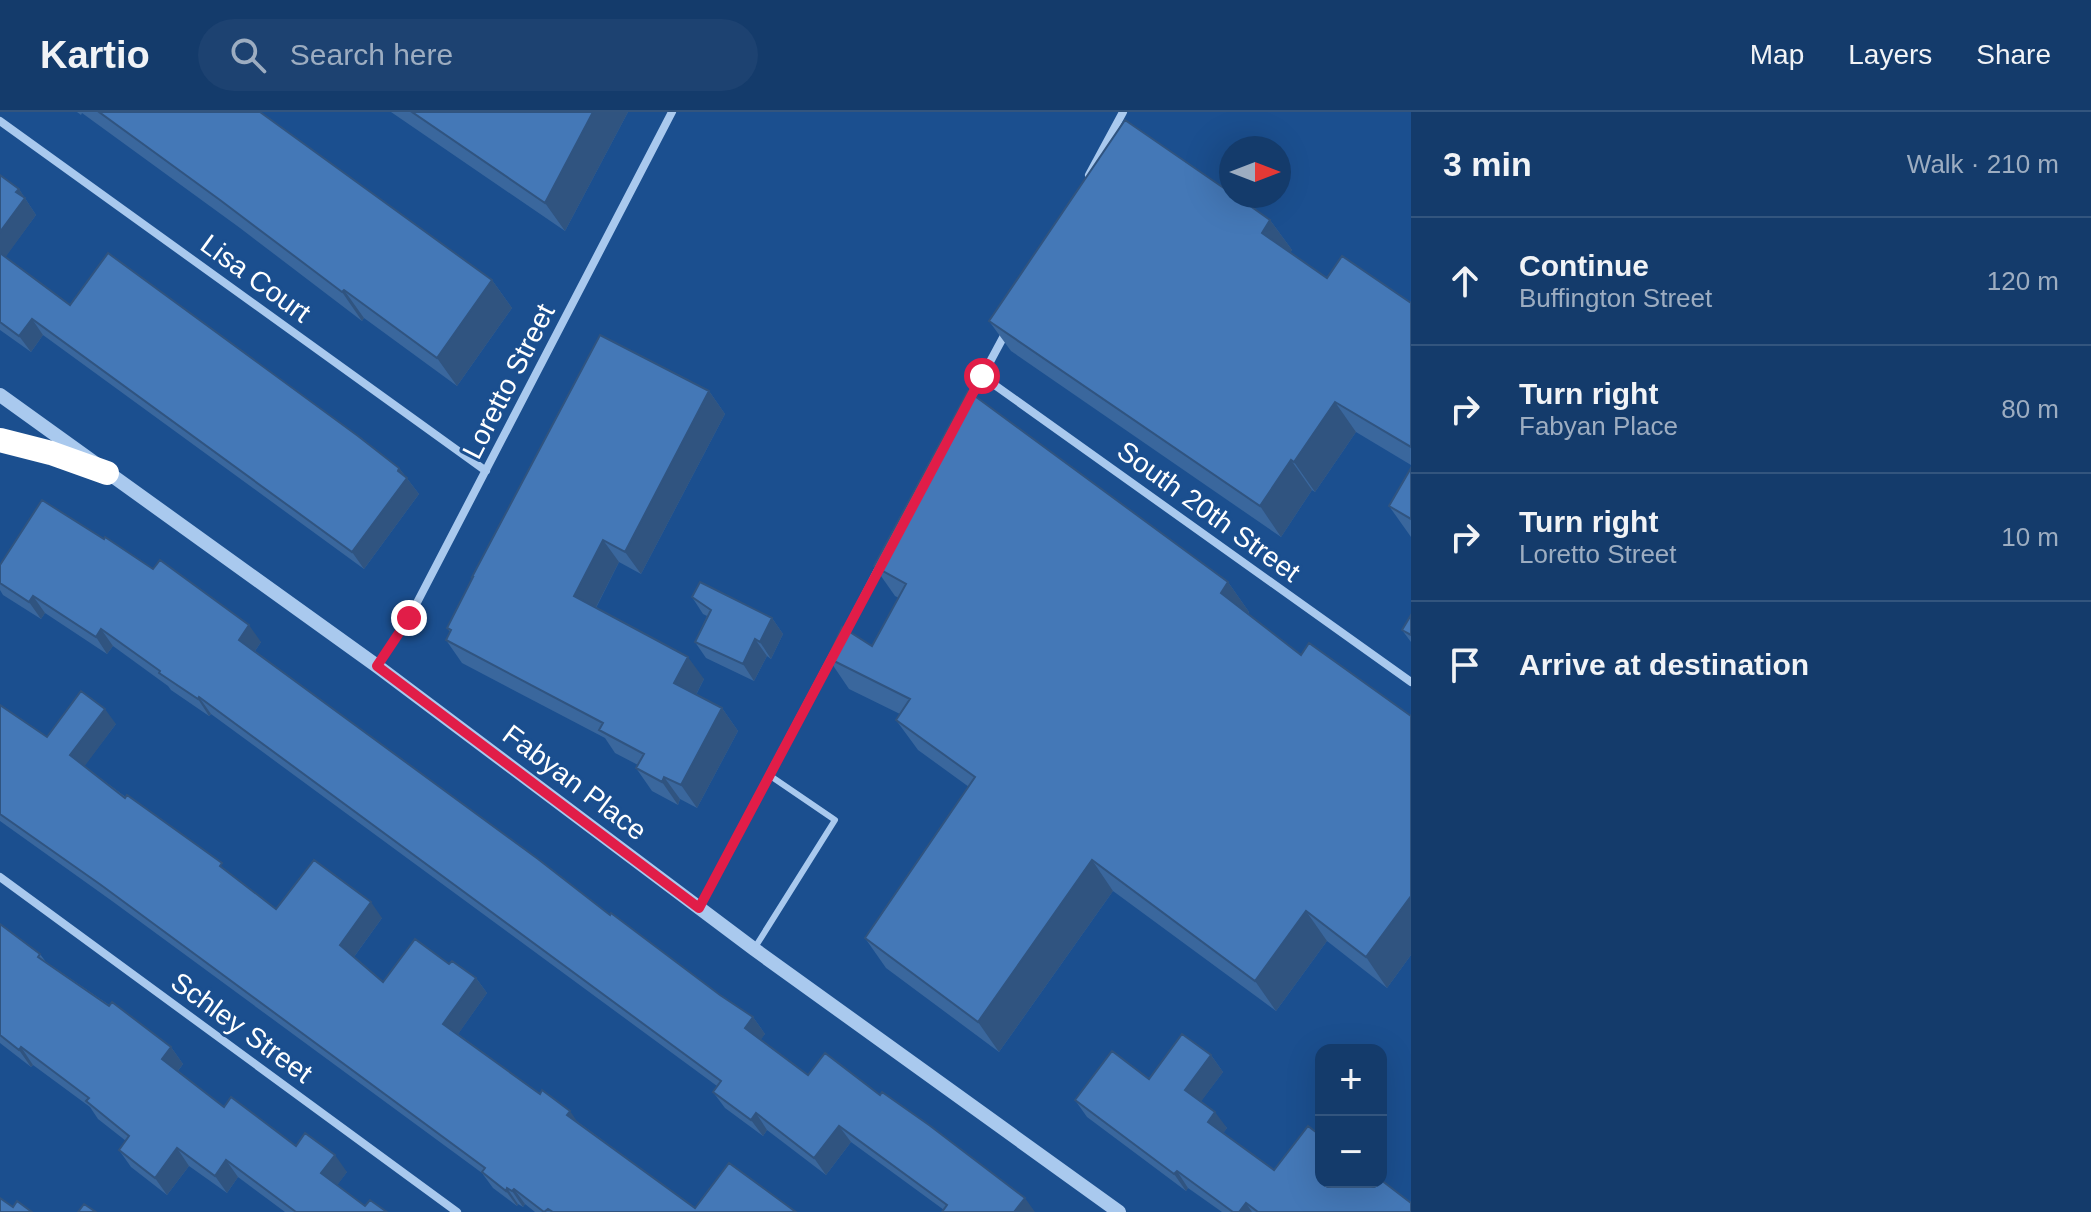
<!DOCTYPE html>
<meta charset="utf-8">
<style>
:root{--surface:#143b6b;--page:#1d4271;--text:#f1f3f6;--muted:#9dadc1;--line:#33557e}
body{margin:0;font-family:Helvetica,sans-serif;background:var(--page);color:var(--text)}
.controls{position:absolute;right:24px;bottom:24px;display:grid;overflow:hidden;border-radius:16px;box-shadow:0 8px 32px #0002}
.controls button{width:72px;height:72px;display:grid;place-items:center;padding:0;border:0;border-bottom:2px solid var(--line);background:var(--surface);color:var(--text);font:40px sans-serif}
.compass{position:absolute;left:1219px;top:24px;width:72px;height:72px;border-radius:50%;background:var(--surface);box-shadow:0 8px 32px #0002;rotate:90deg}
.stop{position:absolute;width:24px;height:24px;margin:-18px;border:6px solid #e11d48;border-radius:50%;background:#fff}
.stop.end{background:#e11d48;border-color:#fff;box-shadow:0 2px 8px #0008}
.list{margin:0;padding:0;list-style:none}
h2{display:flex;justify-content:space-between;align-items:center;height:104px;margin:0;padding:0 32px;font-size:34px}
h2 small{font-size:26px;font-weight:400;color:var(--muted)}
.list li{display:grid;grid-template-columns:52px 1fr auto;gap:24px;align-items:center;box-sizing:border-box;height:128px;padding:0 32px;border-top:2px solid var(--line)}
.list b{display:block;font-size:30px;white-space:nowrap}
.list p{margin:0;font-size:26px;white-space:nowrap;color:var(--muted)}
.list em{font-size:26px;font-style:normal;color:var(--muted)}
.icon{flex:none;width:44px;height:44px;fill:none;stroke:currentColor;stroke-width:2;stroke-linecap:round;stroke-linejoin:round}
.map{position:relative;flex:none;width:1411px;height:1100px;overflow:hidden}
header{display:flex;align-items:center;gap:48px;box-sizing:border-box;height:112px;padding:0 40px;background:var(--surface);border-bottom:2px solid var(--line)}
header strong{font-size:38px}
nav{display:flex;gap:44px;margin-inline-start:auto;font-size:28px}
.search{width:560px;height:72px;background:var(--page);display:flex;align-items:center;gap:20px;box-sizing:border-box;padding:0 28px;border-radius:44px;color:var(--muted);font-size:30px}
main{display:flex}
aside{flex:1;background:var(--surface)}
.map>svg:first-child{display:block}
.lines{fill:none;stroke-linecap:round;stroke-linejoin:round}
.service{stroke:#a9c9ee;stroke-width:6}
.minor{stroke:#a9c9ee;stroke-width:8}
.tertiary{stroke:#a9c9ee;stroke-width:14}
.motorway{stroke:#fff;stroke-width:24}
.wall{fill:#3a679d}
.shaded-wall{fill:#305480}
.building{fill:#4478b7;stroke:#305480;stroke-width:2}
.route{stroke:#e11d48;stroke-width:10}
.labels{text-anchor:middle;stroke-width:6;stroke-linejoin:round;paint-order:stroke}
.street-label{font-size:28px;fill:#fff;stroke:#1b4f8f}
</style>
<header>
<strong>Kartio</strong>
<div class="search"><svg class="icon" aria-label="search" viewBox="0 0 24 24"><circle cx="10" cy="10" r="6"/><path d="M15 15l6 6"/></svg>Search here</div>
<nav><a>Map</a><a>Layers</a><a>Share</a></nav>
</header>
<main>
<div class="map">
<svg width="1411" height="1100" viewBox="0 0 1411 1100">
<rect width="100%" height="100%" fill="#1b4f8f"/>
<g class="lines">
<path class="service" d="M754,837l81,-129 -66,-45"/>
<path class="minor" d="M0,9l486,350
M1089,63l34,-63
M982,264l429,306
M969,289l37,-69
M843,525l38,-73
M377,554l32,-48 263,-506
M0,765l457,335
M699,796l135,-255"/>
<path class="tertiary" d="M0,283l377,271 377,283 365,263"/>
<path class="motorway" d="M0,328l51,13 56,20"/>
</g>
<path class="wall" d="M77,0h183l232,168 20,28 -55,78 -93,-68 -2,3 -122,-93 -158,-115 -1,2z
M391,0h237l-63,119z
M0,63l19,14 17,26 -31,42 65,48 329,163 20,26 -55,75 -321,-234 -12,17 -31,-22z
M1270,108l22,30 -2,3 37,25 84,25v162l-55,-33 -41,60 -3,-2 -31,47 -270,-186 -22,-30z
M709,279l16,23 -84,160 -22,-12 -23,46 108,71 -8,16 26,13 16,23 -41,77 -17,-9 -2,6 -26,-14 -16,-23 2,-3 -23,-12 -10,-15 -143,-75 -16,-23 4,-8 -3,-4z
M1411,356v69l-22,-31z
M0,453l261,77 -6,9 355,264 110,80 33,22 12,17 -5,6 48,35 72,20 145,103 -81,12 -93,-68 -25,33 -59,-45 -4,6 -38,-28 -12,-16 4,-6 -506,-372 -2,2 -38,-26 -3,-4 -55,-40 -6,8 -62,-41 -4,6 -38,-24 -3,-5z
M874,454l354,16 21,30 -1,2 53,41 110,61v239l-24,33 -60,-47 -51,70 -163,-120 -114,161 -113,-84 -21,-30 104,-151 -51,-37 -22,-30 4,-6 -51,-25 -21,-31 44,-12 27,-48 -4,-2z
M692,485l80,21 11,16 -12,25 -4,-3 -13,25 -48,-23 -11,-16 12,-26 -4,-2z
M1411,503v27l-9,-12z
M0,593l47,32 69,-13 -32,42 192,143 106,9 -28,39 29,25 66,-18 27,14 11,15 -29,41 237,174 101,4h-261l-10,-8 -2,3 -5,-3 -1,2 -24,-18 -11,-15 -370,-272 -112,-80z
M0,812l40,30 6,8 125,85 12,17 -5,7 46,36 123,65 -10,13 28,21 22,6h-102l-47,-35 -11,16 -38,-27 -22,29 -36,-28 -12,-17 7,-9 -28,-22 -8,-12 -57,-42 -2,2 -31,-24z
M1211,943l12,17 -22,29 26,27 -4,5 51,37 137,42h-189l-34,-24 -2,3 -99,-74 -12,-17 74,-21z"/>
<path class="shaded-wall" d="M593,0h35l-63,119 -20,-28z
M19,77l17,26 -34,47 -2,-2v-28l16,-40z
M1270,108l22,30 -9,13 -21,-30z
M492,168l20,28 -55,78 -20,-28z
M344,178l20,28 -2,3 -20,-29z
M32,207l11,16 -12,17 -12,-16z
M709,279l16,23 -84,160 -16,-22z
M1335,290l21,30 -41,60 -21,-30z
M1291,348l21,30 -31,47 -21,-31z
M399,356l20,26 -55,75 -12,-17z
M603,428l16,22 -29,57 -16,-23z
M1228,470l21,30 -7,11 -21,-30z
M33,484l12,17 -4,6 -12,-17z
M772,506l11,16 -12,25 -11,-17z
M249,513l12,17 -10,15 -12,-17z
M101,517l12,17 -6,8 -11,-17z
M755,527l12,17 -13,25 -11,-17z
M688,545l16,22 -14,27 -16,-23z
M199,585l12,17 -2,2 -11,-17z
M722,596l16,23 -41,77 -16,-23z
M105,597l11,15 -35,47 -11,-16z
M664,665l16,22 -2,6 -16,-23z
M1092,748l21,31 -114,161 -21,-30z
M1411,784v59l-24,33 -21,-31z
M371,790l11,16 -31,43 -11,-16z
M1306,799l21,30 -51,70 -21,-30z
M476,866l11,15 -33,47 -11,-16z
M753,905l12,17 -8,11 -12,-17z
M21,935l12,18 -2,2 -12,-17z
M171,935l12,17 -9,12 -12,-17z
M1211,943l12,17 -26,35 -12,-17z
M570,999l11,16 -14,-12z
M1215,1000l12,16 -8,11 -11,-17z
M756,1001l11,17 -4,6 -12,-16z
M839,1014l12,16 -25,33 -12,-17z
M177,1036l12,18 -22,29 -12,-17z
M335,1043l12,17 -14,19 -12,-18z
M226,1048l12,17 -11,16 -12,-17z
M1177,1059l11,17 -2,3 -12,-17z
M507,1076l11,16 -1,2 -11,-15z
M514,1077l11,15 -2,3 -11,-16z
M1025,1086l10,14h-21z
M1246,1091l6,9h-13z"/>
<path class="building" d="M99,0h161l232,168 -55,78 -93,-68 -2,2 -122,-92z
M412,0h181l-48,91z
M1125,8l106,73v3h5l34,24 -8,13 65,45 15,-22 69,47v144l-76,-45 -41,60 -3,-2 -31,46 -271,-185z
M0,63l19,14 -3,3 9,6 -25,34z
M0,141l70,52 38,-52 250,183 41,32 -1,3 9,7 -55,74 -320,-233 -13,17 -19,-14z
M600,223l109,56 -84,161 -22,-12 -29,56 114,61 -14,26 48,25 -41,77 -17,-8 -2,5 -26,-14 8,-14 -45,-24 4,-7 -157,-83 5,-10 -4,-2 26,-51h-1z
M968,279l260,191 -7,11 80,62 8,-12 102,73v180l-45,61 -60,-46 -51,70 -163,-121 -114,162 -113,-84 110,-161 -79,-57 14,-21 -82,-41 14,-31 30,19 34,-62 -32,-18z
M1411,356v51l-22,-13z
M42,388l62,39 1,-2 48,32 7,-9 89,65 -10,15 299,219 72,56 1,-2 109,82 33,22 -8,11 63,47 17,-22 55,42 2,-3 47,33 96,73 -11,14h-72l5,-7 -108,-79 -25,32 -58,-45 -5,7 -38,-28 8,-11 -522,-384 -1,2 -39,-26 1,-2 -59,-42 -5,8 -63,-41 -4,6 -29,-19v-18z
M700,470l72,36 -12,24 -5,-3 -12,25 -48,-22 16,-32 -19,-13z
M1411,503v20l-9,-5z
M81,579l24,18 -35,46 55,43 2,-3 95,68 -2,3 56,43 38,-49 57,42 -31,43 43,37 32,-43 34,25 3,-3 24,17 -33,46 97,70 2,-4 28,21 -3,4 128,93 34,-45 67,49h-243l-5,-3 -4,3 -30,-23 -2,2 -5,-3 -1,3 -24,-19 3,-4 -384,-283 -101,-71v-109l47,32z
M0,812l40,30 -2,3 71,49 3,-4 59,45 -9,12 62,48 7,-10 65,49 9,-13 30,22 -14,18 44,33 5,-6 17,12h-91l-70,-52 -11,16 -38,-28 -22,30 -36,-28 10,-14 -43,-35 3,-3 -68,-51 -2,3 -19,-15z
M1182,922l29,21 -26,35 30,22 -7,10 66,48 34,-44 13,10v46h60v-2l30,23v9h-153l-12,-9 -7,9h-6l-56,-41 -3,3 -99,-74 37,-49 37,28z
M0,1086l13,9 4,-6 15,11h-32z
M84,1092l12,8h-18z"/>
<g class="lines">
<path class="route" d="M409,506l-32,48 322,242 283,-532"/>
</g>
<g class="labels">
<g class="street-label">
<text transform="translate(256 166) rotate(36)" y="10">Lisa Court</text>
<text transform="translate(508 269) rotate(-63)" y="10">Loretto Street</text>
<text transform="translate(1209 399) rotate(36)" y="10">South 20th Street</text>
<text transform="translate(575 670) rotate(37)" y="10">Fabyan Place</text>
<text transform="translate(242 915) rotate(36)" y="10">Schley Street</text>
</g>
</g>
</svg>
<div class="controls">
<button>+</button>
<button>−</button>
</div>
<svg class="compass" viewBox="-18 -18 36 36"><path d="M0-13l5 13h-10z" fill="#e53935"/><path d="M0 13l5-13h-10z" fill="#9dadc1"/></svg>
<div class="stop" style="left:982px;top:264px"></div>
<div class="stop end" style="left:409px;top:506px"></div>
</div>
<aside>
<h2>3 min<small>Walk · 210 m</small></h2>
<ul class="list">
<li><svg class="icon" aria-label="ahead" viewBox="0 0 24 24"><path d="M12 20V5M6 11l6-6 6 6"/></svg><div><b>Continue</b><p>Buffington Street</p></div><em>120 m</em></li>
<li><svg class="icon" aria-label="right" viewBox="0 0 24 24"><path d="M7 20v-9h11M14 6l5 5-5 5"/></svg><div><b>Turn right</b><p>Fabyan Place</p></div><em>80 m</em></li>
<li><svg class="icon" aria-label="right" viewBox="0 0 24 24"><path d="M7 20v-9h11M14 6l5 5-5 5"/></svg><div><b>Turn right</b><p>Loretto Street</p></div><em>10 m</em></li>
<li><svg class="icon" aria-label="arrive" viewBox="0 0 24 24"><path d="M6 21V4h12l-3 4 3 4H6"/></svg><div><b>Arrive at destination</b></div></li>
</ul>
</aside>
</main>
